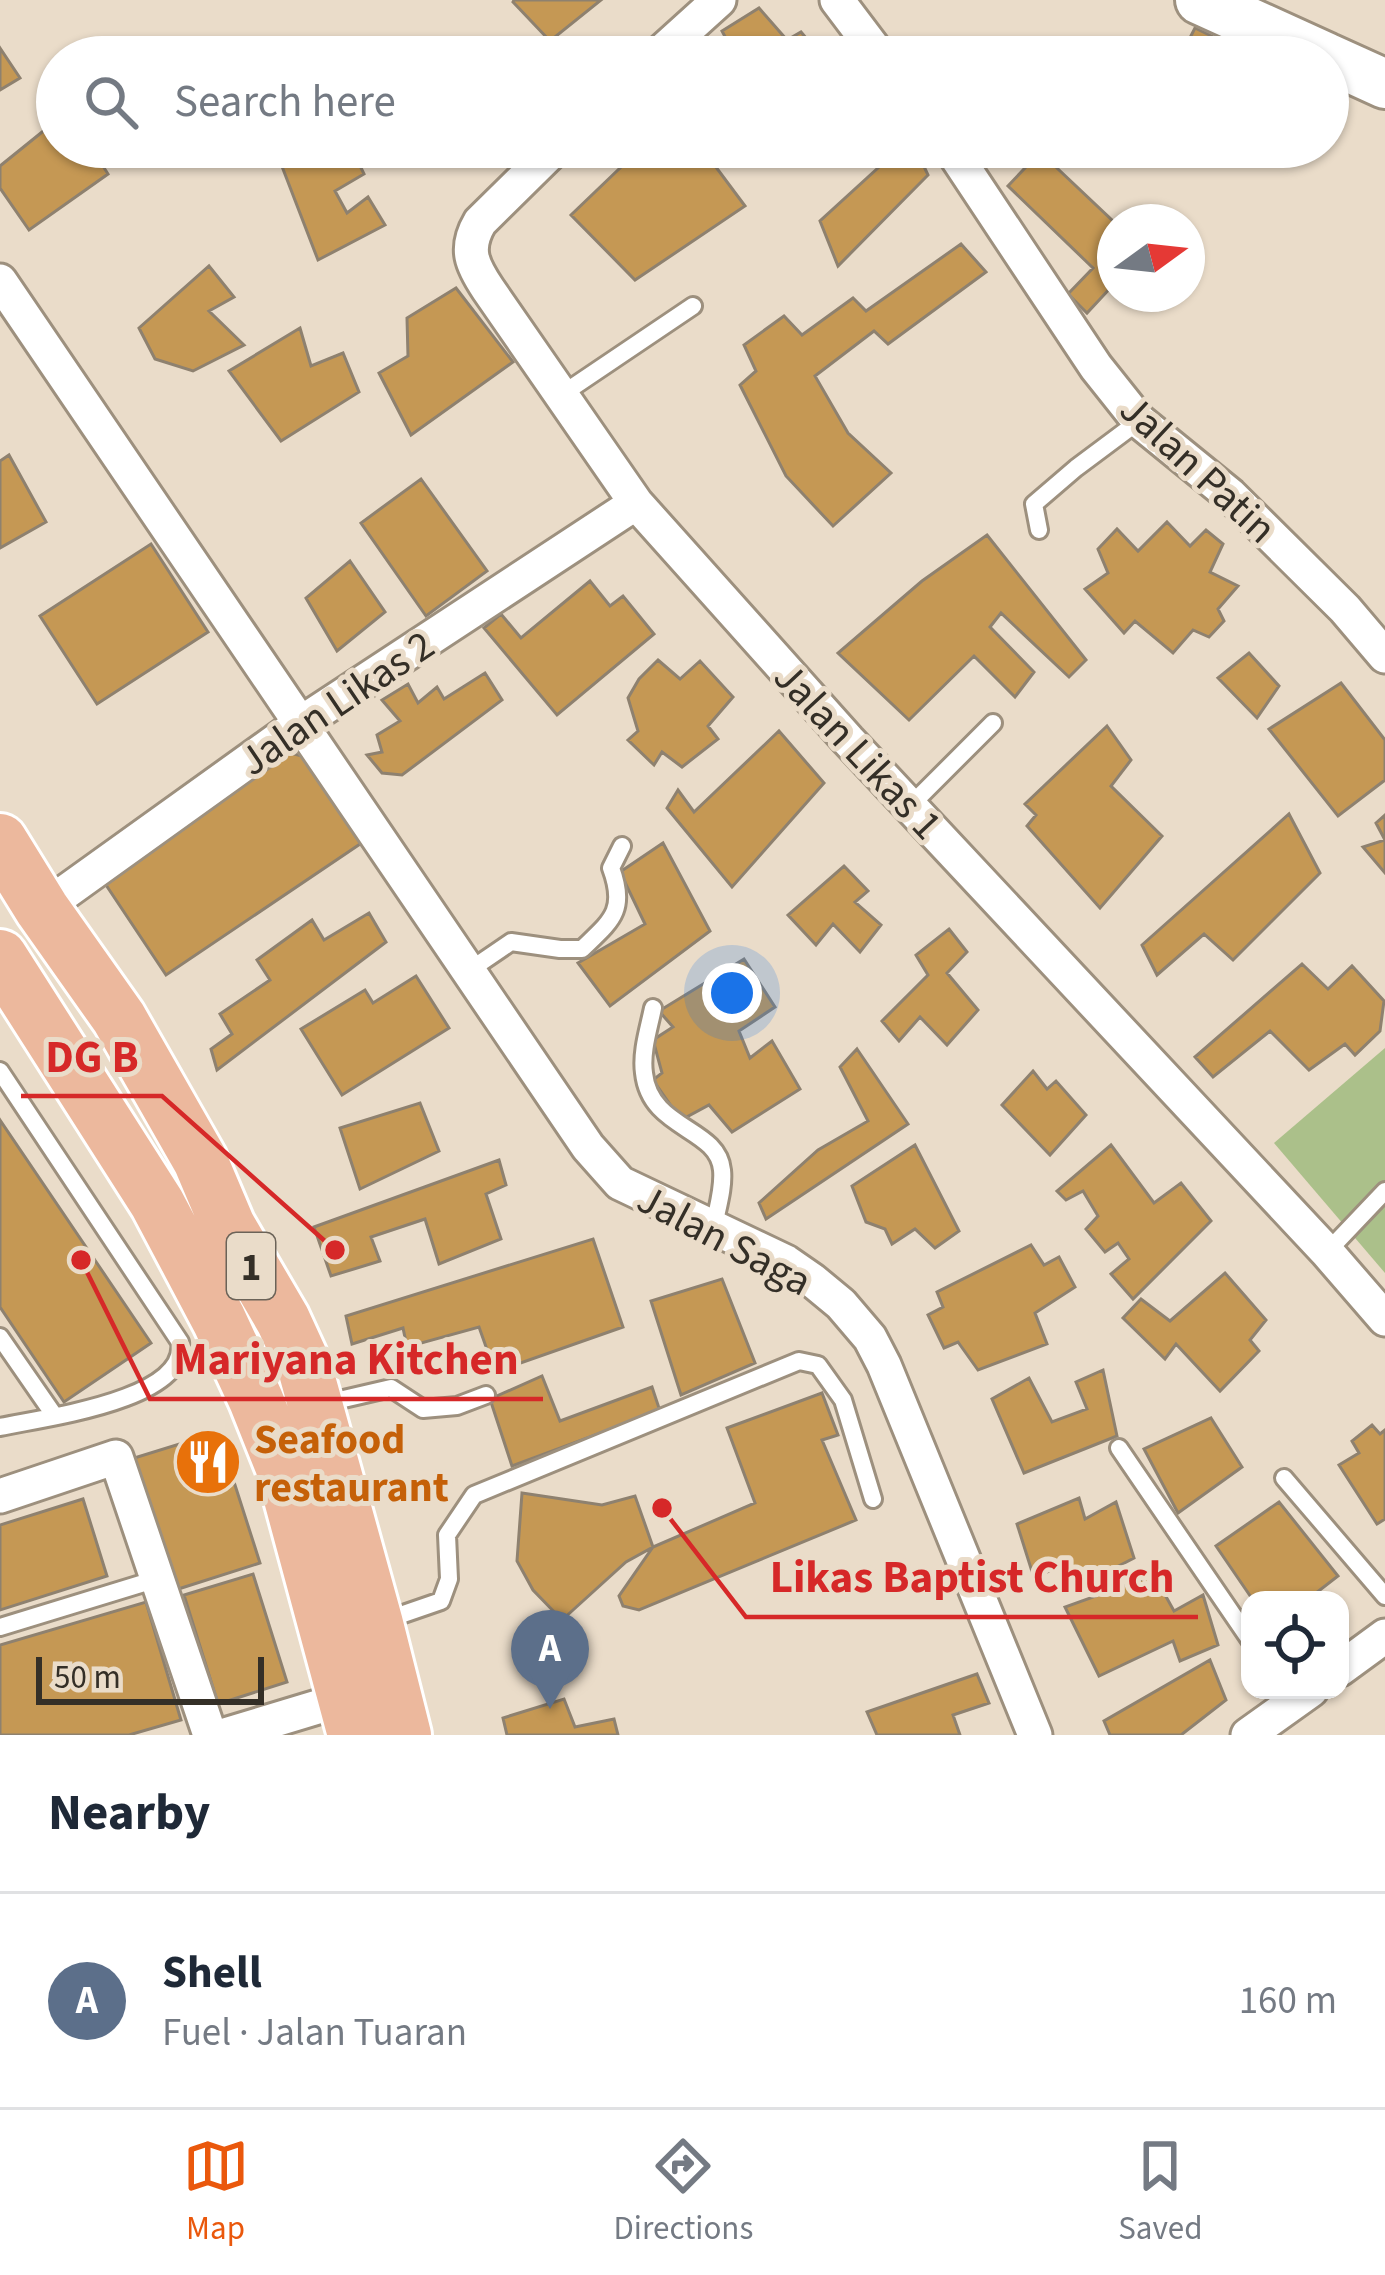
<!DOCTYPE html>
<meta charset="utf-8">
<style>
:root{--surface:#fff;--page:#f2f2f3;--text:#1f2937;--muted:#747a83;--line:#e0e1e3;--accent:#ea580c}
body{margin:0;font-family:"Source Sans 3",sans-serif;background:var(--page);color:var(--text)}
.controls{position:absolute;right:36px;bottom:36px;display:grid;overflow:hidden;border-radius:24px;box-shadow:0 3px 9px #0004}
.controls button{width:108px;height:108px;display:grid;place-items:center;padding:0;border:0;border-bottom:3px solid var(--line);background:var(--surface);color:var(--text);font:60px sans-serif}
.compass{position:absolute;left:1097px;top:204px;width:108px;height:108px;border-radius:50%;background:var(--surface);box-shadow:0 3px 9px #0004;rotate:75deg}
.scale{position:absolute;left:36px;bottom:30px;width:228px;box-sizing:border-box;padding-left:12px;border:6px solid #342f27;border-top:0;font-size:33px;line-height:42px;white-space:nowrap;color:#342f27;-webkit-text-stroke:9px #eadcc9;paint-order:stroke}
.you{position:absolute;left:732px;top:993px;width:42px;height:42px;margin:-30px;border:9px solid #fff;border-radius:50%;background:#1a73e8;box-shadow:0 0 0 18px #1a73e833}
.badge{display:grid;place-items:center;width:78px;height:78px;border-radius:50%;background:var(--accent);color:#fff;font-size:39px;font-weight:700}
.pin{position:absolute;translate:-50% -99px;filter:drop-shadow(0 3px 6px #0008)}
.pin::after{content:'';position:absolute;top:63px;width:42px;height:36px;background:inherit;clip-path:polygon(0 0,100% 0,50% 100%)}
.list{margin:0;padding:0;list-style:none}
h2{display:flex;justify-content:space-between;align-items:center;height:156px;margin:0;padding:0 48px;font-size:51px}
h2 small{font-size:39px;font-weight:400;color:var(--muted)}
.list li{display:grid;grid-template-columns:78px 1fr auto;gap:36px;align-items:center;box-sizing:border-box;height:216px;padding:0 48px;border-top:3px solid var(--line)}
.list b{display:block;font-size:45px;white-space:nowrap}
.list p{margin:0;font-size:39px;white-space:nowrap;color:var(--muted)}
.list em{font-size:39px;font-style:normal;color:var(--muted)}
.icon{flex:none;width:66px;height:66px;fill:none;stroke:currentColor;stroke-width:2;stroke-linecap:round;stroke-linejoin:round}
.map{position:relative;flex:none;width:1385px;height:1735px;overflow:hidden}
.search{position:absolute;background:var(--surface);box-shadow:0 3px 9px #0004;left:36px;right:36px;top:36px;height:132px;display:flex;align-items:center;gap:30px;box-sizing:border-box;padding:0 42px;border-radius:66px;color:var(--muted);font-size:45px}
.sheet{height:372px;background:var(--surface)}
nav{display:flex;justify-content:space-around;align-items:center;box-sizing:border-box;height:168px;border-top:3px solid var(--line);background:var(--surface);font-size:33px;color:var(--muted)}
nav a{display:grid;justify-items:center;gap:6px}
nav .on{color:var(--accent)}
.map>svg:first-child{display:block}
.green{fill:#abc08a}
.building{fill:#c59854;stroke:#8e816f;stroke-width:3}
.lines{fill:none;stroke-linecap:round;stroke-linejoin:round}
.service-casing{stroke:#9d907e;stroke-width:22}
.minor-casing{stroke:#9d907e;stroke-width:39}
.secondary-casing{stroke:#9d907e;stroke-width:54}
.primary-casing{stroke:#fff;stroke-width:60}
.service{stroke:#fff;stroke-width:16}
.minor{stroke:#fff;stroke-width:33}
.secondary{stroke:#fff;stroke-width:48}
.primary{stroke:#ecb89d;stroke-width:54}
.labels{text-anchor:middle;stroke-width:10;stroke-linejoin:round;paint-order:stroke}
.shield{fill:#eadcc9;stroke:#6b6358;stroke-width:3}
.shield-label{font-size:39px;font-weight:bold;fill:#342f27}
.street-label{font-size:42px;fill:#342f27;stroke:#eadcc9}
.food-label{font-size:42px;font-weight:bold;fill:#c56008;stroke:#eadcc9;text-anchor:start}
.leader{fill:none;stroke:#d62828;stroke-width:4.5}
.callout-dot{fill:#d62828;stroke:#eadcc9;stroke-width:4.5}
.callout-label{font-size:45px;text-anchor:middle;font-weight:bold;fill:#d62828;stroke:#eadcc9;stroke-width:10;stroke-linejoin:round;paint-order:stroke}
</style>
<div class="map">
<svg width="1385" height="1735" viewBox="0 0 1385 1735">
<rect width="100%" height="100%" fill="#eadcc9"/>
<path class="green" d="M1385,1048v225l-111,-130z"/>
<path class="building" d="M514,0h87l-51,41 -37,-39z
M759,8l28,32 14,-8 16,19 -4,6h-77l-14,-26z
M1195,28l51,25 -2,4h-64z
M0,48l20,30 -20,12z
M57,120v27h34l17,27 -79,56 -29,-42v-22z
M298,147h53l13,27 -29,17 12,22 21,-16 17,28 -67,35 -40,-104z
M642,147h59l44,59 -110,74 -64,-65z
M901,147h14l13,28 -90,91 -18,-45z
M1040,152l75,71v60l-28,30 -19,-19 25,-26 -85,-82z
M961,244l25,28 -98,72 -14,-13 -59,45 33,57 43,40 -58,53 -47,-50 -46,-91 16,-14 -12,-26 40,-29 18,19 51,-37 13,13z
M209,266l25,31 -25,14 35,34 -51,26 -38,-12 -16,-31z
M456,288l57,74 -102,73 -32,-62 29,-17 -1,-38z
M300,328l11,38 32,-13 16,39 -78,49 -52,-70z
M9,455l37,67 -46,26v-87z
M421,479l66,92 -61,45 -65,-93z
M1167,522l23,24 16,-16 17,14 -13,28 28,14 -20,23 6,12 -15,16 -16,-7 -20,23 -38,-32 -11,12 -39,-44 23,-16 -10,-24 19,-20 21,22z
M987,535l99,125 -17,17 -68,-64 -11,14 44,45 -19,25 -41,-41 -65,64 -71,-67 84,-72z
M151,544l57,88 -111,72 -57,-88z
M350,561l35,51 -48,39 -31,-53z
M590,581l20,25 13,-10 31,38 -97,81 -73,-87 17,-14 20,24z
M1249,653l30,33 -22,32 -39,-40z
M658,660l22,19 20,-18 33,36 -25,29 10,13 -36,28 -20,-15 -8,13 -26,-25 10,-9 -10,-33 11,-19z
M485,673l17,27 -100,75 -20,-2 -15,-18 15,-3 -5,-17 23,-14 -18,-21 26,-16 10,19 19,-16 7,12z
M1341,683l44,57v40l-47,36 -69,-87z
M1107,726l24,34 -20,26 51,50 -62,72 -73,-82 9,-11 -11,-11z
M779,731l45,52 -92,104 -65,-79 11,-18 16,22z
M283,751l34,9 49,80 -200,135 -66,-99z
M1289,814l31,59 -87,87 -29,-26 -47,41 -15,-30z
M1385,815v58l-22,-26 22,-7 -9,-17z
M663,843l47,88 -100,75 -32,-43 67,-39 -25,-52z
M844,866l24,25 -13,11 26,23 -21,27 -27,-28 -17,21 -28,-30z
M369,913l17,29 -169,128 -6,-21 21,-15 -12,-20 50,-34 -13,-20 55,-40 12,20z
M949,929l18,23 -20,21 31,37 -31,35 -27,-28 -21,24 -17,-20 46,-46 -12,-20z
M744,959l31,48 -36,24 11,27 22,-17 28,48 -68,43 -23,-27 -28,15 -28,-40 9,-7 -9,-33 20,-13 -14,-16z
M1302,964l26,25 24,-23 32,35 -4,30 -25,24 -10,-11 -36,26 -39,-39 -57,46 -18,-20z
M416,976l33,52 -107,67 -41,-66 64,-39 8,13z
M857,1049l51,75 -142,95 -7,-16 59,-53 50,-29 -28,-54z
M1033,1071l14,18 9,-8 30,34 -36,40 -48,-50z
M420,1103l19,48 -79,38 -20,-61z
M0,1120l151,223 -87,59 -64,-95z
M915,1145l44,86 -24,17 -20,-19 -23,15 -7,-15 -19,-7 -14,-36z
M1111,1145l43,58 27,-20 30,38 -78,78 -22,-25 18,-15 -11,-16 -13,9 -19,-23 12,-13 -15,-25 -17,9 -9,-9z
M499,1160l7,25 -20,9 15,45 -62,25 -14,-45 -54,18 9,24 -49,15 -17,-49z
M593,1239l30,88 -128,45 -16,-45 -72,20 -4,-19 -51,16 -6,-28z
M1031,1245l13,20 15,-8 16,30 -40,26 12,31 -69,26 -20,-28 -14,6 -16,-33 15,-8 -6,-15z
M1225,1273l41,47 -16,20 9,11 -39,40 -44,-47 -11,15 -42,-41 18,-19 29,22z
M722,1279l33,84 -74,32 -30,-94z
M1103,1370l14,66 -93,37 -32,-74 37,-21 23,44 35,-13 -11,-27z
M542,1376l18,45 92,-34 8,24 -148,55 -22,-67z
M822,1393l16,42 -16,5 34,80 -217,90 -16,-4 -4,-10 34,-49 102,-44 -28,-75z
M1211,1418l31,49 -64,46 -34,-64z
M1372,1425l8,9 5,-4v89l-8,5 -38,-59 20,-12 -7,-12z
M218,1432l42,131 -88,28 -41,-132z
M522,1493l80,12 33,-9 18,51 -27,15 -64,58 -29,-30 -16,-29z
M1079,1498l6,21 31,-17 18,56 -62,32 -7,-26 -31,14 -17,-54z
M83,1499l24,77 -107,34v-85z
M1279,1502l59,74 -31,24h-54l-37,-54z
M253,1574l34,108 -69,22 -34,-109z
M1154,1575l20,36 29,-16 15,50 -38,16 -7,-20 -74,35 -34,-69z
M146,1602l35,118 -52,15h-129v-90z
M1210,1660l16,40 -45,35h-71l-6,-14z
M977,1674l12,29 -36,12 7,20h-83l-10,-23z
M564,1699l11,28 39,-8 4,16h-111l-4,-17z"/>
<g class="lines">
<defs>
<path id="service" d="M561,395l132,-89
M1039,530l-5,-26 42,-36 63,-47
M910,806l83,-83
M467,972l44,-30 49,7h22c29,-28 45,-38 29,-81l11,-22
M653,1008c-4,20 -12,44 -9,65 6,57 74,54 78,97 2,18 -5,39 -8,56
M0,1071l180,271c9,59 -140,76 -180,85
M1327,1252l58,-61
M0,1337l54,78
M322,1404l69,-16 32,21 34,-3 29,-11
M1119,1448l131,192
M1284,1478l101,118
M383,1621l58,-20 8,-22 -2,-44 27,-40 325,-134 19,4 25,35 30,99
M0,1627l157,-48"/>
<path id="minor" d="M837,0l43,57
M656,57l63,-57
M556,147l-76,75c-16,27 -8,43 8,67l148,214 212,237 479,512 58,67
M950,147l146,220 43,54 91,74 115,114 40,47
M0,281l588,866 32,36 166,79 26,18 29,24 29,34 14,27 151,370
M42,909l259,-186 335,-220
M0,1496l116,-39 94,278
M1340,1669l45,-33
M225,1735l119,-36
M1248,1735l63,-45"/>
<path id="secondary" d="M1200,0l126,57
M1328,58l57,26"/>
<path id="primary" d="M0,841l42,68 77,109 81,142 28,66 55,94 22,48 71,256 28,111
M0,957l157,246 62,117 37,80 26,65 73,270"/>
</defs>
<use href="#service" class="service-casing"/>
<use href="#minor" class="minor-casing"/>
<use href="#secondary" class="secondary-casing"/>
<use href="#primary" class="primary-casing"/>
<use href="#service" class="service"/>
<use href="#minor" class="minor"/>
<use href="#secondary" class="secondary"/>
<use href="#primary" class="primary"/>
</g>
<defs>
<symbol id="restaurant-disc" viewBox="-11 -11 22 22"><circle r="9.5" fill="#e8710a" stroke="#eadcc9"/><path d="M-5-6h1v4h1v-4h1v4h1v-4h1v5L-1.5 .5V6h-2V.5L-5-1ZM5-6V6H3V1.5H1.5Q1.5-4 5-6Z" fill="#fff"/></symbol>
</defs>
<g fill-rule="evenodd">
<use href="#restaurant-disc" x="170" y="1424" width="76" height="76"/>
</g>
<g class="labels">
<rect class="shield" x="227" y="1233" width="48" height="66" rx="9"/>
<g class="shield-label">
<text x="251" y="1280">1</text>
</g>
<g class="street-label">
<text transform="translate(1199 468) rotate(43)" y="15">Jalan Patin</text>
<text transform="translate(336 702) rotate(-34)" y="15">Jalan Likas 2</text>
<text transform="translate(859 750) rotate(47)" y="15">Jalan Likas 1</text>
<text transform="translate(725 1239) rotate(28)" y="15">Jalan Saga</text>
</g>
<g class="food-label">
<text x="254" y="1453">Seafood<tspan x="254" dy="48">restaurant</tspan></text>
</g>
</g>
<path class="leader" d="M335 1250L162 1096H21M81 1260L150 1399H543M662 1508L746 1617H1198"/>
<g class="callout-dot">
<circle cx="335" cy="1250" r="12"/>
<circle cx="81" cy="1260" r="12"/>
<circle cx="662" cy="1508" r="12"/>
</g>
<g class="callout-label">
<text x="92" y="1072">DG B</text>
<text x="346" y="1374">Mariyana Kitchen</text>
<text x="972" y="1592">Likas Baptist Church</text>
</g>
</svg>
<div class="controls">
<button><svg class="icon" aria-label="locate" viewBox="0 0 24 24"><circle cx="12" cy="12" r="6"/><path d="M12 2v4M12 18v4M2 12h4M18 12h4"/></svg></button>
</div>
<svg class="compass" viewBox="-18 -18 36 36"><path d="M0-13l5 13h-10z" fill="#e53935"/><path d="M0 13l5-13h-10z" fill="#747a83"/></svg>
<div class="scale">50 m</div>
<div class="you"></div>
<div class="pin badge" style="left:550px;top:1709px;background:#5c6f8a">A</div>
<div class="search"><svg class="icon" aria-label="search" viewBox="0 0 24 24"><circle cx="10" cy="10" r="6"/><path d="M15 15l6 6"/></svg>Search here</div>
</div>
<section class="sheet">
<h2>Nearby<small></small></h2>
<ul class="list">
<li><span class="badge" style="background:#5c6f8a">A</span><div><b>Shell</b><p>Fuel · Jalan Tuaran</p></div><em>160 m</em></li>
</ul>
</section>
<nav>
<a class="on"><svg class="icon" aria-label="map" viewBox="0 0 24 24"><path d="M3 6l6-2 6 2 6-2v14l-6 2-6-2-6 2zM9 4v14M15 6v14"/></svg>Map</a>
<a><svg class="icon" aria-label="directions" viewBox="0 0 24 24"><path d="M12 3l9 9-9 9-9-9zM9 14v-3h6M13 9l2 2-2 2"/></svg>Directions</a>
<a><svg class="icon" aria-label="saved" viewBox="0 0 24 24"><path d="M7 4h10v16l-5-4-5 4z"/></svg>Saved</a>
</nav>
